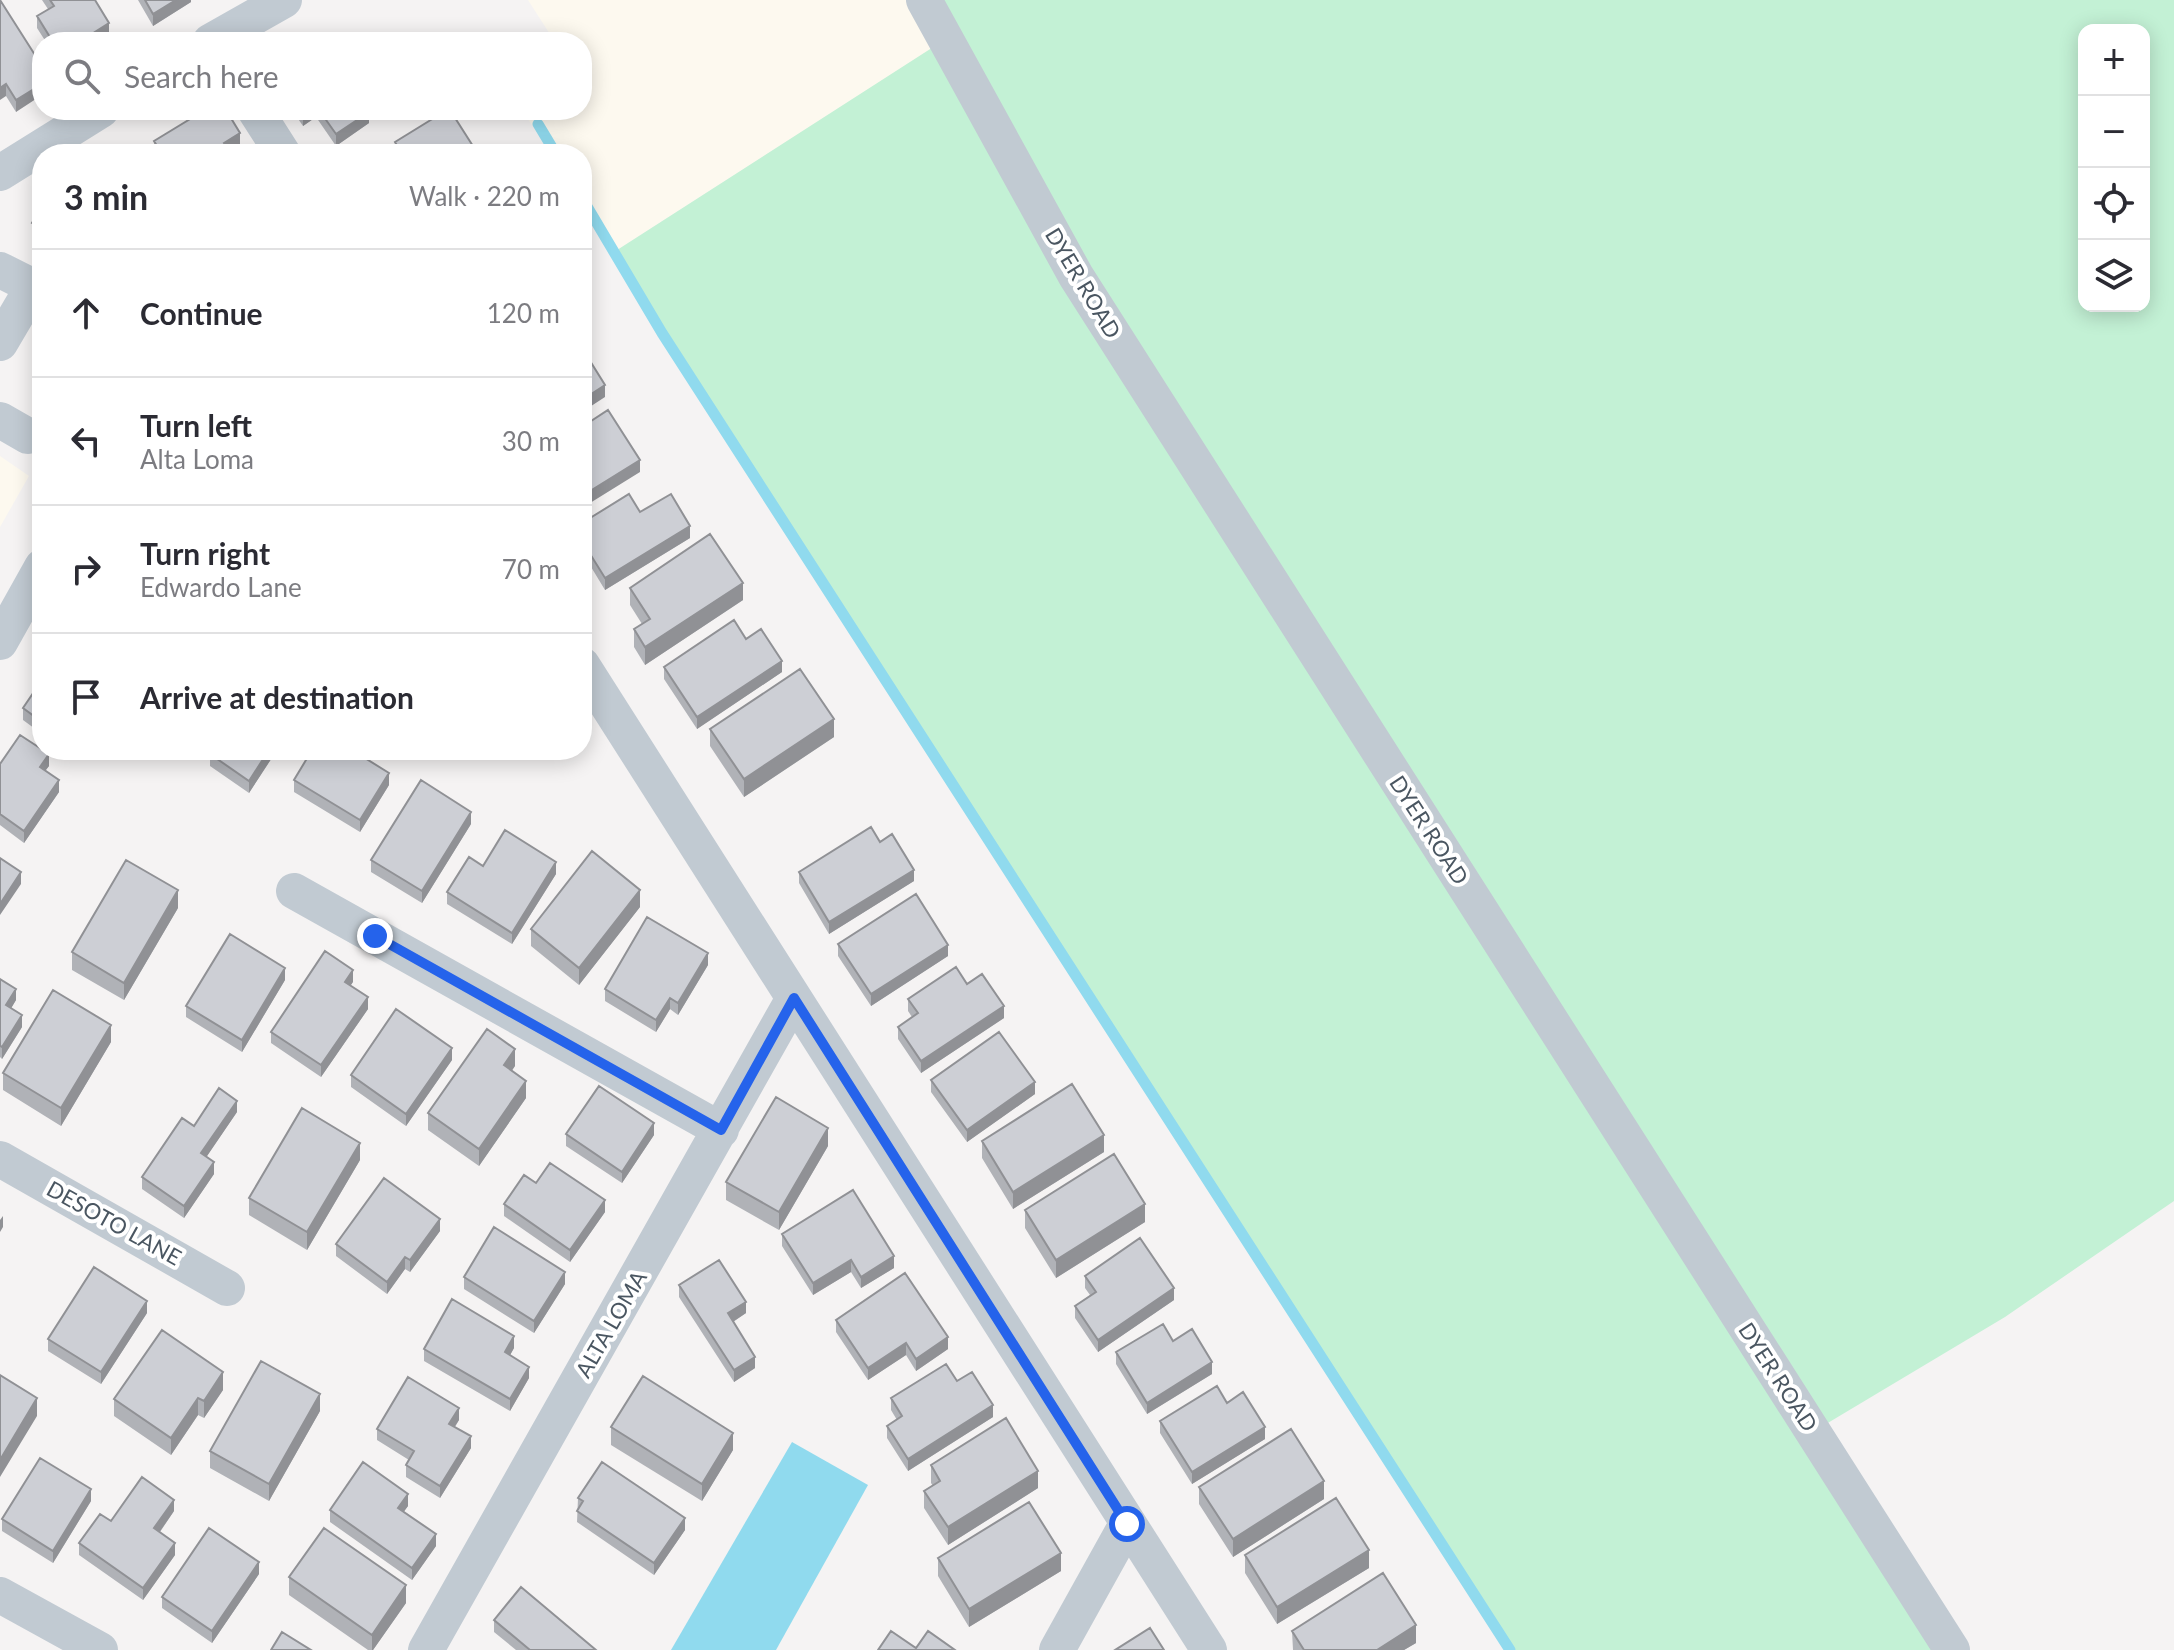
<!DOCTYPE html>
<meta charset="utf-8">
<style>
:root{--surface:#fff;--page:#f2f2f3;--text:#2b2b33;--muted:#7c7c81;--line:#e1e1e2}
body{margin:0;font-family:Lato,sans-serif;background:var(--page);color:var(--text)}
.controls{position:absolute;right:24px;top:24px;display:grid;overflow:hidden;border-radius:16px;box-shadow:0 4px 20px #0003}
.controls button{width:72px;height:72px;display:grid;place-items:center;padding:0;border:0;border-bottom:2px solid var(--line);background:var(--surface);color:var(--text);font:40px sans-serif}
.stop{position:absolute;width:24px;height:24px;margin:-18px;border:6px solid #2563eb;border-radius:50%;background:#fff}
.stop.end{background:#2563eb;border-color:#fff;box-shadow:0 2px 8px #0008}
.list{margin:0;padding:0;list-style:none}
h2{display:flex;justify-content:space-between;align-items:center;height:104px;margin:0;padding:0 32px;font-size:34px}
h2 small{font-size:26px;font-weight:400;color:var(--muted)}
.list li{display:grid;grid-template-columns:52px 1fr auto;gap:24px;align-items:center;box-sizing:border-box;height:128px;padding:0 32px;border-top:2px solid var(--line)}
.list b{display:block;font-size:30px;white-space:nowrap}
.list p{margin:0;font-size:26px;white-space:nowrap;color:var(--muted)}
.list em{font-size:26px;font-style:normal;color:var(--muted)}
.icon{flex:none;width:44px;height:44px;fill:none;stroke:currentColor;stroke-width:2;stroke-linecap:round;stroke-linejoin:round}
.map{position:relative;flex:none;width:2174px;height:1650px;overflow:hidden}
.search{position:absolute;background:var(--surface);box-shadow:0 4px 20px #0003;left:32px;top:32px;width:560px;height:88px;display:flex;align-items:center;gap:20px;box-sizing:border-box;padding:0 28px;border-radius:32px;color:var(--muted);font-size:30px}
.panel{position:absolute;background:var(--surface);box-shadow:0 4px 20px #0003;left:32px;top:144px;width:560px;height:616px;border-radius:32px}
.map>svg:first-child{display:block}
.commercial{fill:#fdf9ef}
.green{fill:#c3f1d5;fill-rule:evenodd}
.water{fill:#90daee}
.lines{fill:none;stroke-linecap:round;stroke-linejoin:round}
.stream{stroke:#90daee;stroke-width:11}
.minor{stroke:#c1cad2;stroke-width:36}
.wall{fill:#b0b2b7}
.shaded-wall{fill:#909195}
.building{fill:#cdcfd5;stroke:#909195;stroke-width:2}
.route{stroke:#2563eb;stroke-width:10}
.labels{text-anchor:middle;stroke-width:8;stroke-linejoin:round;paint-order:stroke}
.street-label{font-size:22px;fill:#4a5661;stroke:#fff}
</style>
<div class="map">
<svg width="2174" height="1650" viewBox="0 0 2174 1650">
<rect width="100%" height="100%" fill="#f5f3f3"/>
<path class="commercial" d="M528,0h406l19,35 -339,217 -32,-49v-49h-31l-27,-41 4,-3h54v-68h-27z
M0,456l29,20 -29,51z"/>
<path class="green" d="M934,0h1240v1201l-169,116 -199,119 141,214h-434l-899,-1398 338,-217zM2084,30h60v276h-60z"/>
<path class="water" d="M792,1442l76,43 -92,165h-105z"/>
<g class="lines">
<path class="stream" d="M538,124l18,30
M582,198l80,135 848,1317"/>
<path class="minor" d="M924,0l152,276 876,1374
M210,42l74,-42
M255,110l28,44
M0,173l101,-63
M0,270l42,21
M0,343l33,-56
M0,420l28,16
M0,642l42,-75
M582,665l627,985
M294,891l427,239
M0,1159l227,129
M0,1595l100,55
M426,1650l368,-652
M1057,1650l70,-126"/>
</g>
<path class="wall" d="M0,0l42,66 -26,46 -10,-16z
M42,0h53l14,35 -11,7h-52l-9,-14v-12l11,-7z
M138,0h53v2l-38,24z
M292,110h76l1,13 -33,23 -20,-29 -13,9z
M154,141l86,4 -10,7 1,2h-76z
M395,142l83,12h-83z
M42,207v40l-10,-6v-18z
M640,512l50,26 -85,52 -23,-38v-29z
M630,588l113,12 -98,65 -11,-18v-18l8,-5 -12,-19z
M746,639l36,33 -85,57 -33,-50v-12z
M42,680v54l-19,-14v-12z
M710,729l124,8 -90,60 -34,-51z
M213,750h64l-28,43 -39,-27v-12z
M328,758l61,27 -29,47 -66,-40v-12z
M0,764l49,2 -4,4 14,22 -35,51 -24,-18z
M471,824l-49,79 -51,-31v-12z
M880,842l34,39 -85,53 -30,-51v-11z
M483,866l73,8 -44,70 -65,-40v-12z
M640,907l-61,78 -48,-39v-17z
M178,908l-54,92 -52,-30v-18z
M838,944l110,12 -77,50 -33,-50z
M708,965l-30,50 -8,-6 -14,23 -51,-31v-12z
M0,979l16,21 -5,8 11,19 -20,32 -2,-2z
M285,980l-43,72 -56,-35v-11z
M353,982l-3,3 18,24 -47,68 -50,-34v-11z
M908,999l96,19 -83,55 -23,-34v-12l14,-10 -4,-6z
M111,1042l-50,84 -58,-36v-17z
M452,1060l-46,66 -55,-39v-12z
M515,1066l-3,4 14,28 -47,68 -51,-36v-17z
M931,1080l104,14 -68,48 -36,-50z
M237,1112l-31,45 8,17 -30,44 -42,-29v-12l52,-51z
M566,1134l88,1 -32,48 -56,-37z
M982,1141l122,11 -91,57 -31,-51z
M828,1146l-49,84 -53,-30v-18z
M360,1160l-53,90 -58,-35v-17z
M536,1183l69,29 -35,50 -66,-46v-12z
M1025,1210l120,12 -89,56 -31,-50z
M440,1231l-30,41 -5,-3 -18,25 -51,-38v-12z
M782,1234l112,34 -33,20 -10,-16 -38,23 -31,-49z
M1085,1276l89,24 -76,52 -23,-34v-12l15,-11 -5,-7z
M464,1277l101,7 -31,49 -70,-44z
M679,1285l67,28 -13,9 22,46 -21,14 -55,-85z
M147,1313l-46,71 -53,-33v-12z
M836,1320l112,29 -32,22 -10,-16 -38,25 -32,-48z
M1173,1341l39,33 -65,40 -31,-50v-12z
M514,1348l-4,7 19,23 -19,33 -86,-50v-12z
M957,1381l36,36 -85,54 -21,-33v-12l10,-6 -6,-10v-12z
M223,1390l-19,28 -6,-3 -27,40 -57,-39v-17z
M1227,1403l38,36 -73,45 -32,-51v-12z
M320,1411l-51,90 -59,-33v-17z
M459,1420l-4,7 16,21 -31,50 -34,-21v-12l3,-5 -32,-20v-11z
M611,1427l122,23 -31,51 -91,-56z
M931,1465l107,23 -90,57 -24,-37v-17l9,-5 -2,-3z
M1199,1487l125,12 -91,58 -34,-53z
M578,1498l107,32 -31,45 -77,-53z
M91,1501l-38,62 -51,-32v-12z
M408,1506l-5,6 33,34 -24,34 -82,-58v-12z
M174,1511l-14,21 15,23 -32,45 -64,-45v-12z
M1245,1555l124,13 -92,56 -32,-51z
M938,1558l123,13 -92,56 -31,-51z
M259,1574l-47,69 -50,-35v-11z
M289,1577l117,26 -33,47h-5l-79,-55z
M494,1620l102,30h-80l-22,-18z
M1292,1631l124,12 -12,7h-111z"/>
<path class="shaded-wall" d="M176,0h15v2l-38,24v-12z
M109,23v12l-11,7h-19z
M6,84v12l-6,4v-12z
M42,84v11l-26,17v-12z
M309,110h7v7l-13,9v-12z
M369,112v11l-33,23v-12z
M240,133v12l-14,9 -2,-11z
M605,385v12l-23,15v-12z
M640,460v12l-58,36v-12z
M690,526v12l-85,52v-12z
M743,583v17l-98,65v-18z
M782,661v11l-85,57v-12z
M834,719v18l-90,60v-18z
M269,750h8l-28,43v-12z
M49,754v12l-9,12v-11z
M389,773v12l-29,47v-12z
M59,780v12l-35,51v-12z
M471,812v12l-49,79v-12z
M556,862v12l-44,70v-11z
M914,870v11l-85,53v-12z
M21,872v12l-21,31v-11z
M178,890v18l-54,92v-17z
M640,890v17l-61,78v-17z
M948,945v11l-77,50v-12z
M708,953v12l-30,50v-12z
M285,968v12l-43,72v-12z
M353,970v12l-8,12v-12z
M16,989v11l-10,17v-12z
M368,997v12l-47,68v-12z
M670,998v11l-14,23v-12z
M1004,1006v12l-83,55v-12z
M22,1015v12l-20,32v-12z
M111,1025v17l-50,84v-18z
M452,1048v12l-46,66v-12z
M515,1049v17l-11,16v-17z
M526,1081v17l-47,68v-17z
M1035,1082v12l-68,48v-12z
M237,1101v11l-36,53v-12z
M654,1123v12l-32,48v-11z
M828,1128v18l-49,84v-18z
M1104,1135v17l-91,57v-17z
M360,1143v17l-53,90v-18z
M214,1162v12l-30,44v-12z
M605,1200v12l-35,50v-12z
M1145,1204v18l-89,56v-18z
M3,1216v11l-3,5v-12z
M440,1219v12l-30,41v-12z
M894,1256v12l-33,20v-11z
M405,1257v12l-18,25v-12z
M851,1260v12l-38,23v-12z
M565,1272v12l-31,49v-12z
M1174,1288v12l-76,52v-12z
M147,1301v12l-46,71v-12z
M746,1302v11l-18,12v-12z
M514,1336v12l-9,16v-12z
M948,1337v12l-32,22v-12z
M906,1343v12l-38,25v-12z
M755,1357v11l-21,14v-12z
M1212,1362v12l-65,40v-11z
M529,1367v11l-19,33v-12z
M223,1372v18l-19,28v-17z
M320,1394v17l-51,90v-17z
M37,1398v18l-37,61v-17z
M198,1398v17l-27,40v-17z
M993,1405v12l-85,54v-12z
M459,1408v12l-10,15v-11z
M1265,1427v12l-73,45v-12z
M733,1433v17l-31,51v-17z
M471,1436v12l-31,50v-12z
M1038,1471v17l-90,57v-18z
M1324,1481v18l-91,58v-18z
M91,1489v12l-38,62v-12z
M408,1494v12l-10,14v-12z
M174,1500v11l-20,29v-12z
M685,1518v12l-31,45v-12z
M436,1534v12l-24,34v-12z
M175,1543v12l-32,45v-12z
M1369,1550v18l-92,56v-17z
M1061,1553v18l-92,56v-18z
M259,1562v12l-47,69v-12z
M406,1585v18l-33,47h-1v-15z
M1416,1625v18l-12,7h-27z"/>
<path class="building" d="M0,0l42,66v18l-26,16 -10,-16 -6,4z
M50,0h45l14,23 -30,19h-26l-16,-26 17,-10z
M145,0h31l-23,14z
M205,110h21l14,23 -16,10 7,11h-69l-8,-13z
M319,110h49l1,2 -33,22z
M447,110h3l28,44h-76l-7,-12z
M42,207v22l-10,-6z
M582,348l23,37 -23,15z
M608,410l32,50 -58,36v-69z
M629,494l11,18 31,-18 19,32 -85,52 -23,-37v-18z
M710,534l33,49 -98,64 -11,-18 16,-10 -20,-31z
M734,620l12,19 15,-10 21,32 -85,56 -33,-50z
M800,669l34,50 -90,60 -34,-50z
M42,680v42l-19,-14z
M20,735l29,19 -9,13 19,13 -35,51 -24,-17v-50z
M213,750h56l-20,31 -39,-27z
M312,750h3l13,8 5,-8h19l37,23 -29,47 -66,-40z
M421,780l50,32 -49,79 -51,-31z
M871,827l9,15 12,-8 22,36 -85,52 -30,-50z
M505,830l51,32 -44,71 -65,-41 22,-35 14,9z
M592,851l48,39 -61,78 -48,-39z
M0,858l21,14 -21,32z
M126,860l52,30 -54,93 -52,-31z
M916,894l32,51 -77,49 -33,-50z
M647,917l61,36 -30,50 -8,-5 -14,22 -51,-31z
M230,934l55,34 -43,72 -56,-34z
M325,951l28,19 -8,12 23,15 -47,68 -50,-33z
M956,967l11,17 15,-10 22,32 -83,55 -23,-34 20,-14 -10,-14z
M0,979l16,10 -10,16 16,10 -20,32 -2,-1z
M53,990l58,35 -50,83 -58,-35z
M396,1009l56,39 -46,66 -55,-39z
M487,1029l28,20 -11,16 22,16 -47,68 -51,-36z
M999,1032l36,50 -68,48 -36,-50z
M1072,1084l32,51 -91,57 -31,-51z
M599,1086l55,37 -32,49 -56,-38z
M219,1088l18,13 -36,52 13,9 -30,44 -42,-29 40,-59 12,8z
M776,1097l52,31 -49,84 -53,-30z
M302,1108l58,35 -53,89 -58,-34z
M1114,1154l31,50 -89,56 -31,-50z
M550,1163l55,37 -35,50 -66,-46 20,-29 12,8z
M384,1178l56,41 -30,41 -5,-3 -18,25 -51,-38z
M853,1190l41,66 -33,21 -10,-17 -38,23 -31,-49z
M494,1227l71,45 -31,49 -70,-44z
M1140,1238l34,50 -76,52 -23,-34 21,-14 -11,-16z
M719,1260l27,42 -18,11 27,44 -21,13 -55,-85z
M94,1267l53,34 -46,71 -53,-33z
M905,1273l43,64 -32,22 -10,-16 -38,25 -32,-48z
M452,1299l62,37 -9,16 24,15 -19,32 -86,-50z
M1163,1324l10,17 19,-12 20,33 -65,41 -31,-51z
M162,1330l61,42 -19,29 -6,-3 -27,40 -57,-39z
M261,1361l59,33 -51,90 -59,-33z
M946,1364l11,17 15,-9 21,33 -85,54 -21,-33 15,-10 -11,-18z
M0,1375l37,23 -37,62z
M643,1376l90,57 -31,51 -91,-57z
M408,1377l51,31 -10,16 22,12 -31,50 -34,-21 8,-14 -37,-22z
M1217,1386l10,17 16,-11 22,35 -73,45 -32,-51z
M1006,1418l32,53 -90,56 -24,-36 16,-10 -9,-16z
M1291,1429l33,52 -91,58 -34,-52z
M40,1458l51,31 -38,62 -51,-32z
M363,1462l45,32 -10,14 38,26 -24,34 -82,-58z
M602,1462l83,56 -31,45 -77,-52 6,-10 -5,-3z
M142,1477l32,23 -20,28 21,15 -32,45 -64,-45 21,-29 11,7z
M1336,1498l33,52 -92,57 -32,-52z
M1029,1502l32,51 -92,56 -31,-51z
M209,1528l50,34 -47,69 -50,-34z
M324,1528l82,57 -34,50 -83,-58z
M1383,1573l33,52 -39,25h-73l-12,-19z
M521,1587l75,63h-66l-36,-30z
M1150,1628l14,22h-49z
M891,1631l25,17 12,-17 27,19h-77z
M282,1632l29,18h-40z"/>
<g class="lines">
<path class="route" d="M375,936l346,194 73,-132 333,526"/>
</g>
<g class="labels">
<g class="street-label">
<text transform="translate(1083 283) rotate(59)" y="8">DYER ROAD</text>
<text transform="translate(1429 830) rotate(57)" y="8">DYER ROAD</text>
<text transform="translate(114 1223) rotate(29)" y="8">DESOTO LANE</text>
<text transform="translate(611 1324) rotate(-60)" y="8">ALTA LOMA</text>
<text transform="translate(1778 1377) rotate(57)" y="8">DYER ROAD</text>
</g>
</g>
</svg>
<div class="controls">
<button>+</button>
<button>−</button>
<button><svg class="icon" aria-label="locate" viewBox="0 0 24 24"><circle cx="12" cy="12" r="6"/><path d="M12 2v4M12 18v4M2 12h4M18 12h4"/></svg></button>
<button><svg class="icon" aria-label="layers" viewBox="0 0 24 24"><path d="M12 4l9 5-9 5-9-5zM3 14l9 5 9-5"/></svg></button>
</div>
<div class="stop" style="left:1127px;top:1524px"></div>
<div class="stop end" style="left:375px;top:936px"></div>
<div class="search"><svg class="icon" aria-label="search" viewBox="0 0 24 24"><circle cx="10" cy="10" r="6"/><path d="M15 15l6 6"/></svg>Search here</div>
<section class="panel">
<h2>3 min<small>Walk · 220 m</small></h2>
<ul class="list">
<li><svg class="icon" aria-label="ahead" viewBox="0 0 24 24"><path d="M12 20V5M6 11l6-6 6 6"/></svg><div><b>Continue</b></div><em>120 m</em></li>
<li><svg class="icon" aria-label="left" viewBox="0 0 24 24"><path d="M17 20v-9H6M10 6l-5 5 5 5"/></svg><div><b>Turn left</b><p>Alta Loma</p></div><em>30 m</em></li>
<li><svg class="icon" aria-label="right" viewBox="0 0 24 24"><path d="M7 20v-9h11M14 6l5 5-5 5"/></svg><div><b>Turn right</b><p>Edwardo Lane</p></div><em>70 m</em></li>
<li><svg class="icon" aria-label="arrive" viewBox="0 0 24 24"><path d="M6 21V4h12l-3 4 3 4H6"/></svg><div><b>Arrive at destination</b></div></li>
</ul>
</section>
</div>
